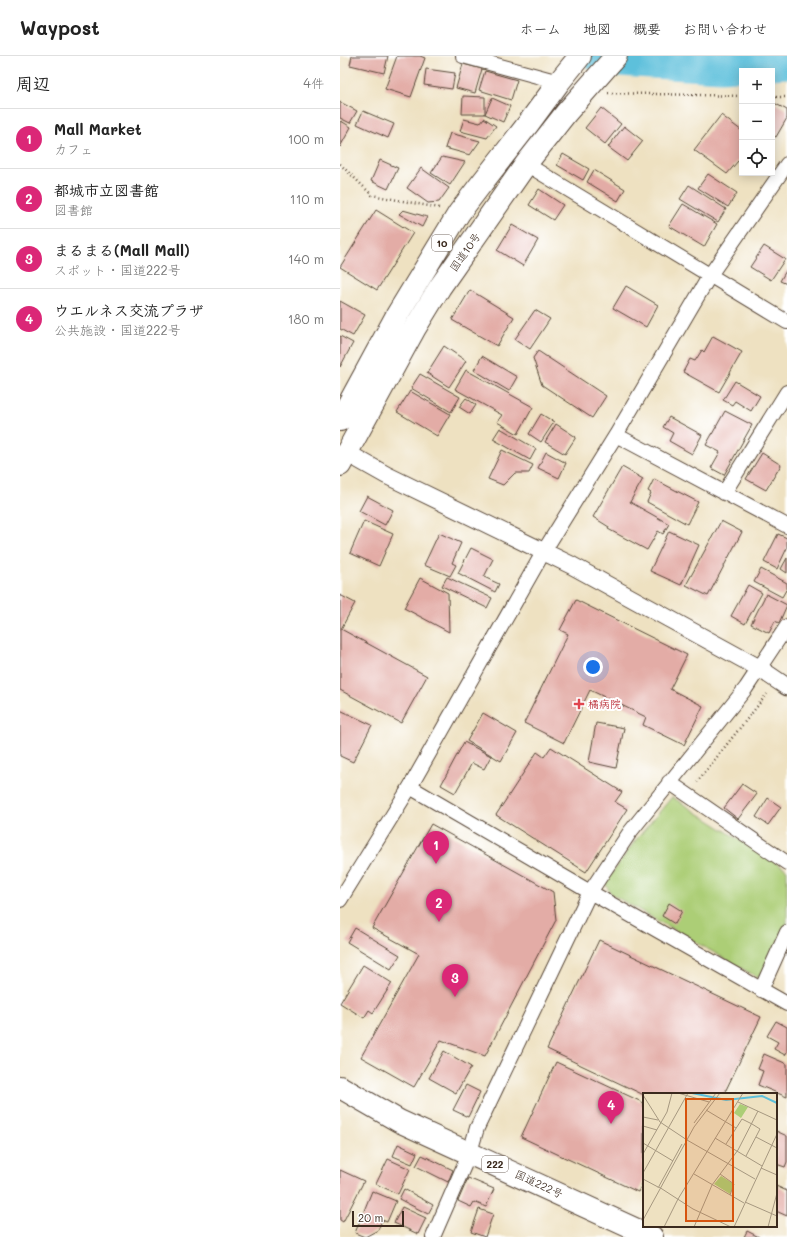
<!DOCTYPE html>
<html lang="ja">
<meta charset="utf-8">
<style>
:root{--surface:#fff;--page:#f6f6f6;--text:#222;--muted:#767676;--line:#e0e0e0;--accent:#db2777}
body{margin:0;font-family:Mali,"Klee One",sans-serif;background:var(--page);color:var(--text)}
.controls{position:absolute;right:12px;top:12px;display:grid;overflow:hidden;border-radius:0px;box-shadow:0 2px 10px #0003}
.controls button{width:36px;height:36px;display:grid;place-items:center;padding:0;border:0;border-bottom:1px solid var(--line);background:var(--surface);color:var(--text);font:20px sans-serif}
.scale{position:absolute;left:12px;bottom:10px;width:52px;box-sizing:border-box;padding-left:4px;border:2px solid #3b2a1e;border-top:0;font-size:11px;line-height:14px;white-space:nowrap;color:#3b2a1e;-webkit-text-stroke:3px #fff;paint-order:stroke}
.you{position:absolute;left:253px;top:611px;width:14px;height:14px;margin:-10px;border:3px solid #fff;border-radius:50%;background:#1a73e8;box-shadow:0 0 0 6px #1a73e833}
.badge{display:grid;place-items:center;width:26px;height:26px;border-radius:50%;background:var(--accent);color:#fff;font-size:13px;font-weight:700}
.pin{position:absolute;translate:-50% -33px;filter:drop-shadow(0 1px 2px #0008)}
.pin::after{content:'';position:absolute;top:21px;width:14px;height:12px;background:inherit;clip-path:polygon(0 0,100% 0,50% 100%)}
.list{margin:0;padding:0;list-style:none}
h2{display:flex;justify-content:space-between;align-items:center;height:52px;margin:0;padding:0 16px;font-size:17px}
h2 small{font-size:13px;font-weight:400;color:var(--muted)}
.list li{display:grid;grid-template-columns:26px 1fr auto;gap:12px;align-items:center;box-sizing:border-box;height:60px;padding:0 16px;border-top:1px solid var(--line)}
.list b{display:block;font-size:15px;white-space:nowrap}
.list p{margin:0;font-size:13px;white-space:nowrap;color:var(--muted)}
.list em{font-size:13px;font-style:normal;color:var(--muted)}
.icon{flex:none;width:22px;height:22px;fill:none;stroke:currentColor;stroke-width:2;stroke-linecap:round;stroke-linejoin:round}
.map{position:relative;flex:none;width:447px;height:1181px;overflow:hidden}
header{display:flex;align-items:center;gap:24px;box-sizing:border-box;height:56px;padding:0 20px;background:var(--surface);border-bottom:1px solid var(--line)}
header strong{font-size:19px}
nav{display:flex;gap:22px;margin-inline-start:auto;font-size:14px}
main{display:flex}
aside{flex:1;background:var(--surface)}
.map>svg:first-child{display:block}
.green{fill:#acce76;stroke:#747c4a}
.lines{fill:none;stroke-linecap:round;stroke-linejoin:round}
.river{stroke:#5dc0db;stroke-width:31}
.building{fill:#e3aca6}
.minor-casing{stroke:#564536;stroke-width:16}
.tertiary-casing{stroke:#564536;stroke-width:19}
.trunk-casing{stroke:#564536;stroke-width:24}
.path{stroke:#564536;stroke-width:2.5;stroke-dasharray:1 3;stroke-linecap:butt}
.minor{stroke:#fff;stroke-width:14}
.tertiary{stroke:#fff;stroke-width:17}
.trunk{stroke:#fff;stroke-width:22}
.health-dot{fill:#e0444e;stroke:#fff;stroke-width:1.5}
.labels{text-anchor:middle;stroke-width:4;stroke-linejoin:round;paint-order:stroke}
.shield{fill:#fff;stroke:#766a62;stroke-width:1}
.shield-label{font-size:10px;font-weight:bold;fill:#3b2a1e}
.street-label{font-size:11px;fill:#3b2a1e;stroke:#fff}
.health-label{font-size:11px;font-weight:bold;fill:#be3a42;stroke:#fff;text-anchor:start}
.inset-river{fill:none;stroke:#5dc0db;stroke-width:2}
.inset-road{fill:none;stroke:#a69880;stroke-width:1}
.view{fill:#d7540e;fill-opacity:0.15;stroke:#d7540e;stroke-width:2}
.inset-edge{fill:none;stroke:#3b2a1e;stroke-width:2}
</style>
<header>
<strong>Waypost</strong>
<nav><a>ホーム</a><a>地図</a><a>概要</a><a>お問い合わせ</a></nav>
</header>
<main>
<aside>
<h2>周辺<small>4件</small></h2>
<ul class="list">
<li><span class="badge">1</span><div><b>Mall Market</b><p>カフェ</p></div><em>100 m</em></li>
<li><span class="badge">2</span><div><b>都城市立図書館</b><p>図書館</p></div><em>110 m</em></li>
<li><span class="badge">3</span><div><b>まるまる(Mall Mall)</b><p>スポット · 国道222号</p></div><em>140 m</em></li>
<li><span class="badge">4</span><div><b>ウエルネス交流プラザ</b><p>公共施設 · 国道222号</p></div><em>180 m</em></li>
</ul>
</aside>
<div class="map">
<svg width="447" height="1181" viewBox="0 0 447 1181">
<rect width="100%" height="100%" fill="#fff"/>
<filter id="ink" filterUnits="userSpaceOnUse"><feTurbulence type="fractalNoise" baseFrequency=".025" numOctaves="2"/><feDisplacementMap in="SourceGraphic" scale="8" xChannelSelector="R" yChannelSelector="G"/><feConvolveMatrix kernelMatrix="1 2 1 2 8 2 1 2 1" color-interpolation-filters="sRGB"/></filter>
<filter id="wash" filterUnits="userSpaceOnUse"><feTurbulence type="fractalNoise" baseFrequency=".012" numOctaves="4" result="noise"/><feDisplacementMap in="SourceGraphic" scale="16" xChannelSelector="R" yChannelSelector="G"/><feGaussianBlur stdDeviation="0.9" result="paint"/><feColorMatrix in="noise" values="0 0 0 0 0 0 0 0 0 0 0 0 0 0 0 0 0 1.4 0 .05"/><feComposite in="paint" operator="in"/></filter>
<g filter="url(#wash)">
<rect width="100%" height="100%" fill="#eee1c1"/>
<path class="green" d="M332,741l115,73v53l-21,47 -9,7 -146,-83 -6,-11 30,-42z"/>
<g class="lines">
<path class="river" d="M257,0l19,5 105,6 66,-4"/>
</g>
<g id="blocks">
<path class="building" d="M12,0h36l-4,17 -34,-8z
M57,0h23l5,2 -14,39 -26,-8z
M123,8l19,5 -7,24 -19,-5z
M86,13l29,4 -3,16 -28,-4z
M145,15l32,9 -6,20 -32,-10z
M123,40l22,1v17l7,-16 18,8 -7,16 -18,-8h-23z
M0,46l17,9 -7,12 -10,-5z
M432,48h4l11,6v8l-11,19 -4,-2z
M261,52l20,16 -16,20 -20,-16z
M23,55l31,13 -6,14 -31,-14z
M381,59l21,16v33l-4,-3 -11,13 -33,-24z
M144,62l12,8 -9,12 -27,-7 4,-12 16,4z
M1,65l10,6 -11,20v-25z
M284,70l19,15 -16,20 -19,-14z
M110,77l30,8 -10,14 -25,-7z
M223,98l26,15 -6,11 -26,-15z
M102,101l23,5 -15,23 -19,-12z
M40,104l18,8 -10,21 -17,-8z
M81,112l28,20 -10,14 -11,1 -21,-15z
M254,114l31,19 -7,12 -31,-19z
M368,118l29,19 -9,14 -30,-19z
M349,129l37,24 -8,13 -38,-23z
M199,133l24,16 -10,15 -24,-15z
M343,148l34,20 -13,23 -35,-21z
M36,154l37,23 -36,57 -37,-23z
M63,154l24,7 -5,10 -23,-13z
M172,169l26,15 -15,26 -26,-16z
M424,190l21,13 -14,21 -21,-13z
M447,213v15l-7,-3z
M286,230l32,19 -12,22 -33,-19z
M130,234l44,27 -17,29 -45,-26z
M0,245l25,14 -12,21 -13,-7z
M195,254l15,9 -20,30 -15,-10z
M0,280l13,7 -13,24z
M373,280l29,16 -23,40 -36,-20 7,-13 5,2 7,-11 2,2z
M104,290l22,15 -17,26 -22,-14z
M198,295l68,45 -14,22 -50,-33 -9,-27z
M142,300l35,21 -8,14 -35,-21z
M126,314l67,37 -15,27 -21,-12 5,-7 -47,-26z
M80,318l40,23 -9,15 -40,-24z
M395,325l25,15 -9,15 -16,-10 -3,4 -9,-5z
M70,335l40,23 -13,22 -40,-24z
M126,342l10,7 -6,9 -11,-7z
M385,355l27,14 -28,50 -13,-7 9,-16 -14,-7z
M201,358l13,8 -13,20 -12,-8z
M329,361l33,18 -10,19 -23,-13 4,-8 -10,-6z
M216,368l20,13 -11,17 -20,-12z
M160,372l36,21 -6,11 -37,-21z
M162,394l31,15 -4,8h-14l-12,12 -15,-6z
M206,396l20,11 -7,15 -21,-10z
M422,397l19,12 -15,25 -20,-11z
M282,411l21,12 -13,23 39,22 -6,10 -5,-3 -11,19 -39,-21 1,-2 -16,-10z
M314,423l44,23 -11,22 -40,-22 4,-9 -3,-2z
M27,440l26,14 -8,15 -26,-14z
M24,465l29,13 -14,32 -29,-13z
M381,465l21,11 -34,64 -22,-11z
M329,475l30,14 -18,40 -31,-14z
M99,477l22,10 -9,20 4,2 -6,11 -26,-11z
M438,478l9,4v10l-10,21 -13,-7z
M131,492l22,11 -9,18 15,7 -4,8 -37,-19z
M447,502v15l-6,-4z
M421,513l26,14v8l-1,-1 -4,7 -28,-15z
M107,521l45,21 -5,10 -45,-22z
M80,522l28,15 1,39 -45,-24z
M408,529l14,8 -17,31 -14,-8z
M426,538l21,11 -8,18 -4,-2 -6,12 -18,-9z
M0,539l15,8 -14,26 86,47 -26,47 -61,-33z
M236,544l111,55 -17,34 33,17 -19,39 -41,-20 3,-8 -56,-27 -26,53 -40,-20 44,-89 -8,-4z
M0,654l32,15 -19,37 -13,-6z
M143,657l34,20 -16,28 -34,-20z
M256,667l28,5 -8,40 -27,-6z
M124,686l27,14 -7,13 -12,-6 -17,30 -14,-8z
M211,691l71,45 -7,10 12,7 -41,63 -90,-57 41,-63 7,5z
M402,728l15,10 -19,25 -14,-11z
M428,742l13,9 -13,18 -12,-8z
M91,768l122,68 3,28 -71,136 -44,-16 -27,47 -53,-30 58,-103 -47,-26z
M329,847l13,8 -7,13 -13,-8z
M15,872l45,27 -9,14 -44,-27z
M259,884l162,77 -37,77 -80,1 -97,-46z
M23,909l29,18 -19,30 -4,-3 -5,8 -24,-15z
M436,965l11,6v25l-2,3 -11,-6 4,-7 -11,-6z
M104,995l27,16 -15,26 -27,-15z
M424,998l23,10v33l-29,-12 5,-14 -5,-2z
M216,1006l88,41v77l-6,12 -117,-55z
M126,1029l14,7 -12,25 -15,-7z
M436,1075l11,5v26l-2,5 -9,-3z
M58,1088l19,9 -5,11 -19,-8z
M82,1099l31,15 -5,12 -32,-16z
M48,1103l22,10 -12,25 -22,-10z
M0,1114l24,11 -21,41 -3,-2z
M128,1122l26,11 -8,18 -12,-5 -3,5 -13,-6z
M436,1130l11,5v25l-11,-5z
M64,1133l29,16 -5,9 -29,-15z
M32,1135l24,10 -9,21 -5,-2 -4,10 -13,7 -10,-4z
M62,1151l24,11 -8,16 -24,-11z
M139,1153l14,5 -8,23 -14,-5z
M407,1175l12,6h-15z"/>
</g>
</g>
<g filter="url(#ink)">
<use href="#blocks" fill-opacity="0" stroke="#564536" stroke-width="1"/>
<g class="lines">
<defs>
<path id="minor" d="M123,0l96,26
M186,108l261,158
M276,379l171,91
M384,437l63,-101
M329,726l118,81
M70,731l180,105 197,112
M0,844l70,-113 134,-236 72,-116 94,-160 77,-111
M421,934l26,-58
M93,1181l37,-85 7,-24 113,-236 40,-60 116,-144 41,-62"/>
<path id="tertiary" d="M7,397l39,22 185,90 188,103 28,19"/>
<path id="trunk" d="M0,364l57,-105 62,-102 19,-25 50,-64 31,-42 21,-26
M0,409l75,-137 25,-41 86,-123 40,-51 50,-57
M0,1031l59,34 253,116"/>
</defs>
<use href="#minor" class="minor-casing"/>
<use href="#tertiary" class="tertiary-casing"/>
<use href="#trunk" class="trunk-casing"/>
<path class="path" d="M268,37l134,3
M432,41h15
M0,108l32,31 67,13
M357,726l70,-88"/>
<use href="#minor" class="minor"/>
<use href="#tertiary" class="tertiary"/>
<use href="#trunk" class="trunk"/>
</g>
</g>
<path class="health-dot" d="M237 642h4v4h4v4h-4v4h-4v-4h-4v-4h4z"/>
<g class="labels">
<g class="shield">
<rect x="92" y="179" width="20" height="16" rx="3"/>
<rect x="142" y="1100" width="26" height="16" rx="3"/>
</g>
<g class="shield-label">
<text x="102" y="191">10</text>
<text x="155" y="1112">222</text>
</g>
<g class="street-label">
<text transform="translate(125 196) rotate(-55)" y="4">国道10号</text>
<text transform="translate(199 1128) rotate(25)" y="4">国道222号</text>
</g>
<g class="health-label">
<text x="248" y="652">橘病院</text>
</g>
</g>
<g transform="translate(303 1037)">
<rect width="134" height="134" fill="#eee1c1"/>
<path d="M97,11l8,3 -7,11 -7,-5zM78,83l13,8 -4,10 -16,-10z" fill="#acce76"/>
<path class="inset-river" d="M49,0l34,7 36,-4 15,7"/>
<path class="inset-road" d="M35,0l31,9M0,2l17,27 27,18M95,9l39,18M63,17l30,18M0,24l15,3M51,30l22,-30M0,33l14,4M113,44l21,11M72,45l47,28M44,47l68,39M0,50l30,18M83,51l16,-25 10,5 8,5 -14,27M0,61l24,-42 5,-19M118,75l16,7M0,80l45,-80M51,81l50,29M77,81l14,10 -4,11M0,86l15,8M16,94l34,22 38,18M15,95l24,-44M102,109l32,14M0,127l51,-93 26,-34M21,134l14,-28 65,-106M51,134l18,-42 26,-35 20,-39M91,134l43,-93M125,134l9,-34"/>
<path class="view" d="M43,6h47v122h-47z"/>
<rect width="134" height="134" class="inset-edge"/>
</g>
</svg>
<div class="controls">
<button>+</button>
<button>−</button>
<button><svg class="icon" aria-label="locate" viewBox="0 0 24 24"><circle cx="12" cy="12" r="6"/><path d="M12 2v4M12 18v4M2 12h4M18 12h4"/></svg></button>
</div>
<div class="scale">20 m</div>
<div class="you"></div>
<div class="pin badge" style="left:96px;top:808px">1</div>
<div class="pin badge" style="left:99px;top:866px">2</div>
<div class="pin badge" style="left:115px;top:941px">3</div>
<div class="pin badge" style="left:271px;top:1068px">4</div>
</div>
</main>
